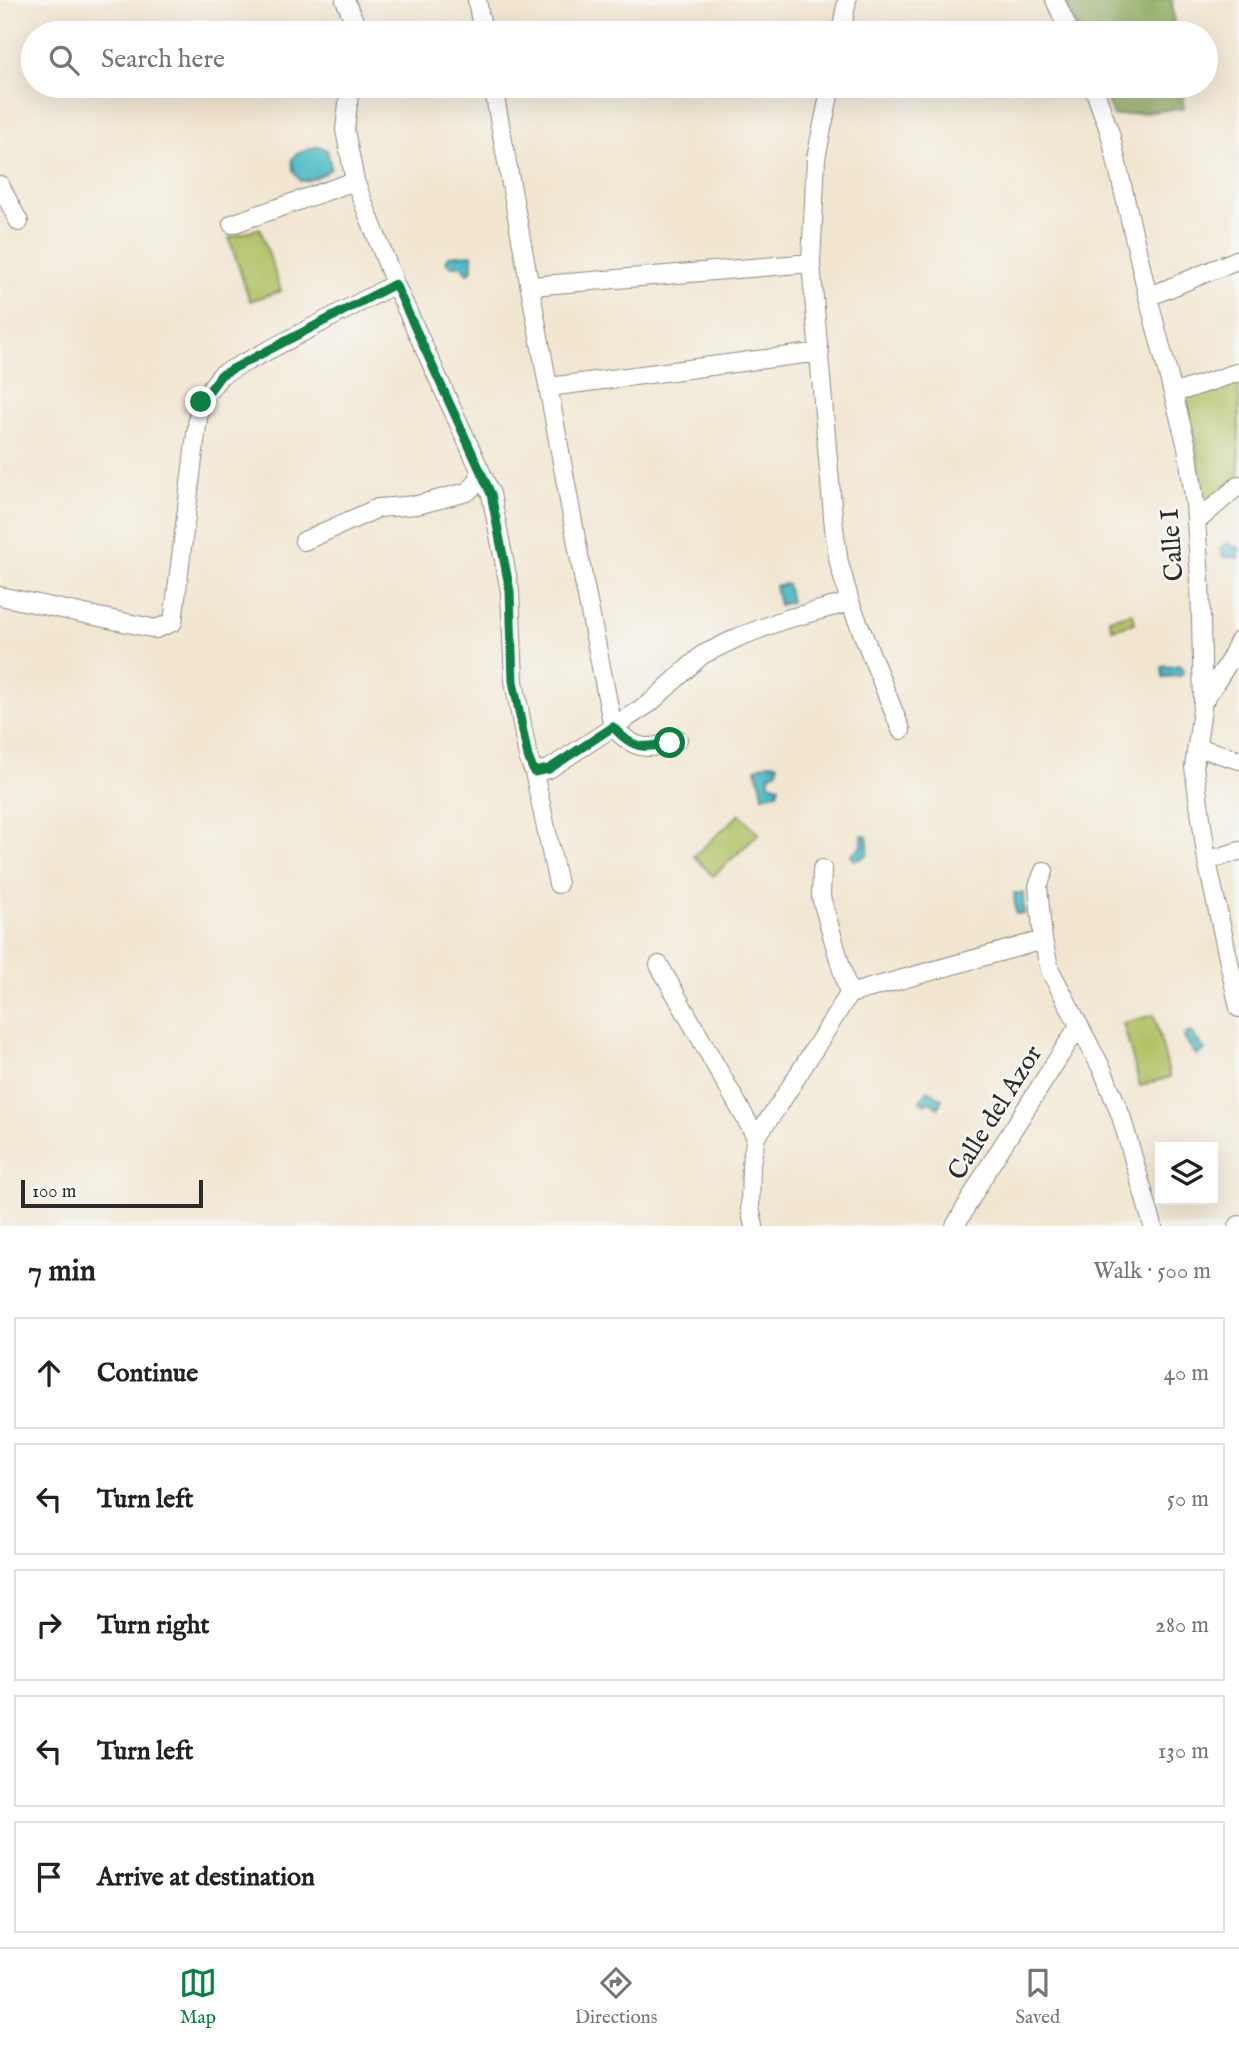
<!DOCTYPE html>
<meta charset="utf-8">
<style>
:root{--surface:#fff;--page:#f2f2f2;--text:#222;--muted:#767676;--line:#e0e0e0;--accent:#0b8043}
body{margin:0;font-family:"IM FELL English",serif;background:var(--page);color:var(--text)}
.controls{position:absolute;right:21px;bottom:21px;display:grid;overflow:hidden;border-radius:0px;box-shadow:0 7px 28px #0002}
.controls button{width:63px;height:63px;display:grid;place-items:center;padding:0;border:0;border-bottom:2px solid var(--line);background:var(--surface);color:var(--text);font:35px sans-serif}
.scale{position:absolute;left:21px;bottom:18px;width:182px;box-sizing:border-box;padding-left:7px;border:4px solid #2b2b2b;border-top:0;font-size:19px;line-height:24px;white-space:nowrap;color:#2b2b2b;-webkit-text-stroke:5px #f6f6f2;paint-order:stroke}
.stop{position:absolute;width:21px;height:21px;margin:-16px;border:5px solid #0b8043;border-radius:50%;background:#fff}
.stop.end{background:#0b8043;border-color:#fff;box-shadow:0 2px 7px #0008}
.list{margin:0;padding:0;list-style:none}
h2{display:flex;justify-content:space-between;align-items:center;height:91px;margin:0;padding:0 28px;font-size:30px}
h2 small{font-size:23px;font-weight:400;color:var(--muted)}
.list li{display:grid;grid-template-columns:46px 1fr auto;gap:21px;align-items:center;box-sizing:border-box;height:112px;margin:0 14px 14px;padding:0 14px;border:2px solid var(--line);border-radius:0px}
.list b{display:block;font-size:26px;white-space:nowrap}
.list em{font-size:23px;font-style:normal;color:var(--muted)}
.icon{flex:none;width:38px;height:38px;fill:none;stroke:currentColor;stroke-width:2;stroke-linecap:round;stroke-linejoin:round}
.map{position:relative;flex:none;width:1239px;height:1226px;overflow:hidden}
.search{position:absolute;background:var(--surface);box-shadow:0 7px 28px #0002;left:21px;right:21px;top:21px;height:77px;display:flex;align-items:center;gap:18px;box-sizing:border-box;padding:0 24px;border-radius:38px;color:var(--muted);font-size:26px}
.sheet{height:721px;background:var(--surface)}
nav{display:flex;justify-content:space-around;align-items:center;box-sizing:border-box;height:98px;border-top:2px solid var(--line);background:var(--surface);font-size:19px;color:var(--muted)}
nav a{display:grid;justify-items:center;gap:4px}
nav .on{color:var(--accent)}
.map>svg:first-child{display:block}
.green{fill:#b1c266;stroke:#6e7648;stroke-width:2}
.forest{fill:#8ca85b;stroke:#5c6a43;stroke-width:2}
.water{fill:#4cb9c6;stroke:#3c7278;stroke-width:2}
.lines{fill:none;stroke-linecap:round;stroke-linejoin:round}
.minor-casing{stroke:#8e887e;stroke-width:20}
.minor{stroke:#fff;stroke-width:18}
.route{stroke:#0b8043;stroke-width:9}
.labels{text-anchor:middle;stroke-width:5;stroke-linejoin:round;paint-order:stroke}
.street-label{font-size:26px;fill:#2b2b2b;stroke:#f6f6f2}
</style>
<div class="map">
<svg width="1239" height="1226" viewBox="0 0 1239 1226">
<rect width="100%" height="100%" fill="#f6f6f2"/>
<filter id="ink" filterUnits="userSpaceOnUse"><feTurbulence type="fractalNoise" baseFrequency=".0143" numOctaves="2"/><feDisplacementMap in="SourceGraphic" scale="14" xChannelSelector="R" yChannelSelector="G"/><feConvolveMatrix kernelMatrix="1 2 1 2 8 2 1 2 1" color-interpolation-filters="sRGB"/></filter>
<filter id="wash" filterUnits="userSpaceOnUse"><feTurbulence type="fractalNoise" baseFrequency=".00686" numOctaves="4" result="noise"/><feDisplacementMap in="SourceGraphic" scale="28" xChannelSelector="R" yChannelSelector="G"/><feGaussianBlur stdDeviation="1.57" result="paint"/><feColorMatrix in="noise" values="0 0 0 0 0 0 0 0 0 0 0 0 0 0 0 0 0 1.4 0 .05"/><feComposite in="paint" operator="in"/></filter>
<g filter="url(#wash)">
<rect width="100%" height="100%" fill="#f2e6d1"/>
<path class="green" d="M397,23l1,10h-35l-1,-5z
M260,228l21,63 -31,10 -21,-63z
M1239,378v101l-35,30 -8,-64 -13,-51z
M1133,613l2,10 -23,6 -3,-10z
M740,814l19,20 -46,42 -19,-20z
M1154,1015l16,62 -30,9 -17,-63z"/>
<path class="forest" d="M1065,0h107l3,33h-96z
M1101,86h80l3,22 -71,8z"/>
<path class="water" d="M318,146l9,4 4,18c-7,7 -21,13 -31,13l-7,-11 -1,-11 4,-5z
M472,254v16l-3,3 -4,-2 -1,-5h-14l-4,-4 3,-6z
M1227,542l7,5h5v11l-16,-1 -2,-9z
M787,584l4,18 -12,3 -4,-19z
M1165,665l2,2 13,-2 3,3v5l-3,3 -17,1 -1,-10z
M768,763l10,1 -1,7 -8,4v8l10,3 -2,7 -14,3c0,-9 -5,-18 -7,-28z
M862,835l5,1c2,17 4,19 -13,25l-3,-7 11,-8z
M1014,893h9l1,21h-8z
M1191,1032l14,18 -8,6 -13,-18 1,-4z
M928,1090l14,9 -4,9 -10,-7 -3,3 -5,-3z"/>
</g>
<g filter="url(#ink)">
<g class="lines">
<defs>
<path id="minor" d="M345,0l11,25 -1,8
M477,0l6,33
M1055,0l15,33
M841,33l6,-33
M493,86l91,496 29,145 37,-24 52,-48 37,-18 44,-17 67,-18 -11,-39 -5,-35 -23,-265 5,-105 15,-72
M1093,86l17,47 38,164 39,150 8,57 5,76 3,122 -9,65 13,94 32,147
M0,185l19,37
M232,224l123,-43
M395,284l96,210 19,97 4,90 14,76 6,15 15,-3 64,-42c21,23 36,25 65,12
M531,286l280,-23
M1148,297l91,-38
M549,387l271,-35
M1175,393l64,-21
M1196,522l43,-37
M304,541l74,-33 39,-3 50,-13 8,-7 6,-12
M0,596l156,33 17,-7 27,-220 21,-27 174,-91 -40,-103 -10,-51 5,-44
M850,602l51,128
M1203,702l27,-42 9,-19
M1197,747l42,13
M534,772l24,112
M1207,861l32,-10
M822,869l-1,28 28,97
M1044,871l-6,15 5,54 7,30 53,101 18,45 32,110
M659,965l97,172
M754,1226l-4,-18 1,-44 5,-27 23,-32 70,-111 194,-54
M955,1226l32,-56 91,-143
M1238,1226l1,-1"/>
</defs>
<use href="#minor" class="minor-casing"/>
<use href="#minor" class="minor"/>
</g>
</g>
<g class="lines" filter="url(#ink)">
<path class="route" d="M201,402l20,-27 174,-91 96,210 19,97 3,90 15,76 6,15 15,-3 64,-42c20,22 28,22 57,16"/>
</g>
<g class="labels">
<g class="street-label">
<text transform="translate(1171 545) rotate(-94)" y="9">Calle I</text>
<text transform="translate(994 1112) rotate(-58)" y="9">Calle del Azor</text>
</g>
</g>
</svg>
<div class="controls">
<button><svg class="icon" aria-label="layers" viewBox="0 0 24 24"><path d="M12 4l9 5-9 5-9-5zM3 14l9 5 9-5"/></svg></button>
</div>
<div class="scale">100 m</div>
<div class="stop" style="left:670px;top:743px"></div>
<div class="stop end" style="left:201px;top:402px"></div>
<div class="search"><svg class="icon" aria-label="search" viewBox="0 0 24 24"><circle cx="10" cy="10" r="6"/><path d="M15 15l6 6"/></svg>Search here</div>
</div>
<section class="sheet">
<h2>7 min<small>Walk · 500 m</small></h2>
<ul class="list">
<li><svg class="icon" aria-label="ahead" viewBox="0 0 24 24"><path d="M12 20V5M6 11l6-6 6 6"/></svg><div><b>Continue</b></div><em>40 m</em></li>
<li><svg class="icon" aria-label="left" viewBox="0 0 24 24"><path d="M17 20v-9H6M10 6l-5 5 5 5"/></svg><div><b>Turn left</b></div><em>50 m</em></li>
<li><svg class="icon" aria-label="right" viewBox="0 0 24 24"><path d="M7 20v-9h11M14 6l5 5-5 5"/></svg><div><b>Turn right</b></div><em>280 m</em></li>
<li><svg class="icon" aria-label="left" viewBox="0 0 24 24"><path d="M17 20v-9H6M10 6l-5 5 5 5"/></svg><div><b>Turn left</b></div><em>130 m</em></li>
<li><svg class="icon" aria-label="arrive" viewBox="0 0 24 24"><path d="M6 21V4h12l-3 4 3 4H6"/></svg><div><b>Arrive at destination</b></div></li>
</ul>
</section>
<nav>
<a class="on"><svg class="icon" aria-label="map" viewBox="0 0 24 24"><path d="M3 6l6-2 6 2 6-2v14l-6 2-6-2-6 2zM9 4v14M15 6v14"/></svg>Map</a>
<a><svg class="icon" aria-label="directions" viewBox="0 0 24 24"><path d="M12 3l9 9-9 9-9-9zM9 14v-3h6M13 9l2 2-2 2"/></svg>Directions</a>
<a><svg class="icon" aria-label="saved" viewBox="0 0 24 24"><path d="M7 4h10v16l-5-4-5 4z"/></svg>Saved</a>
</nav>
